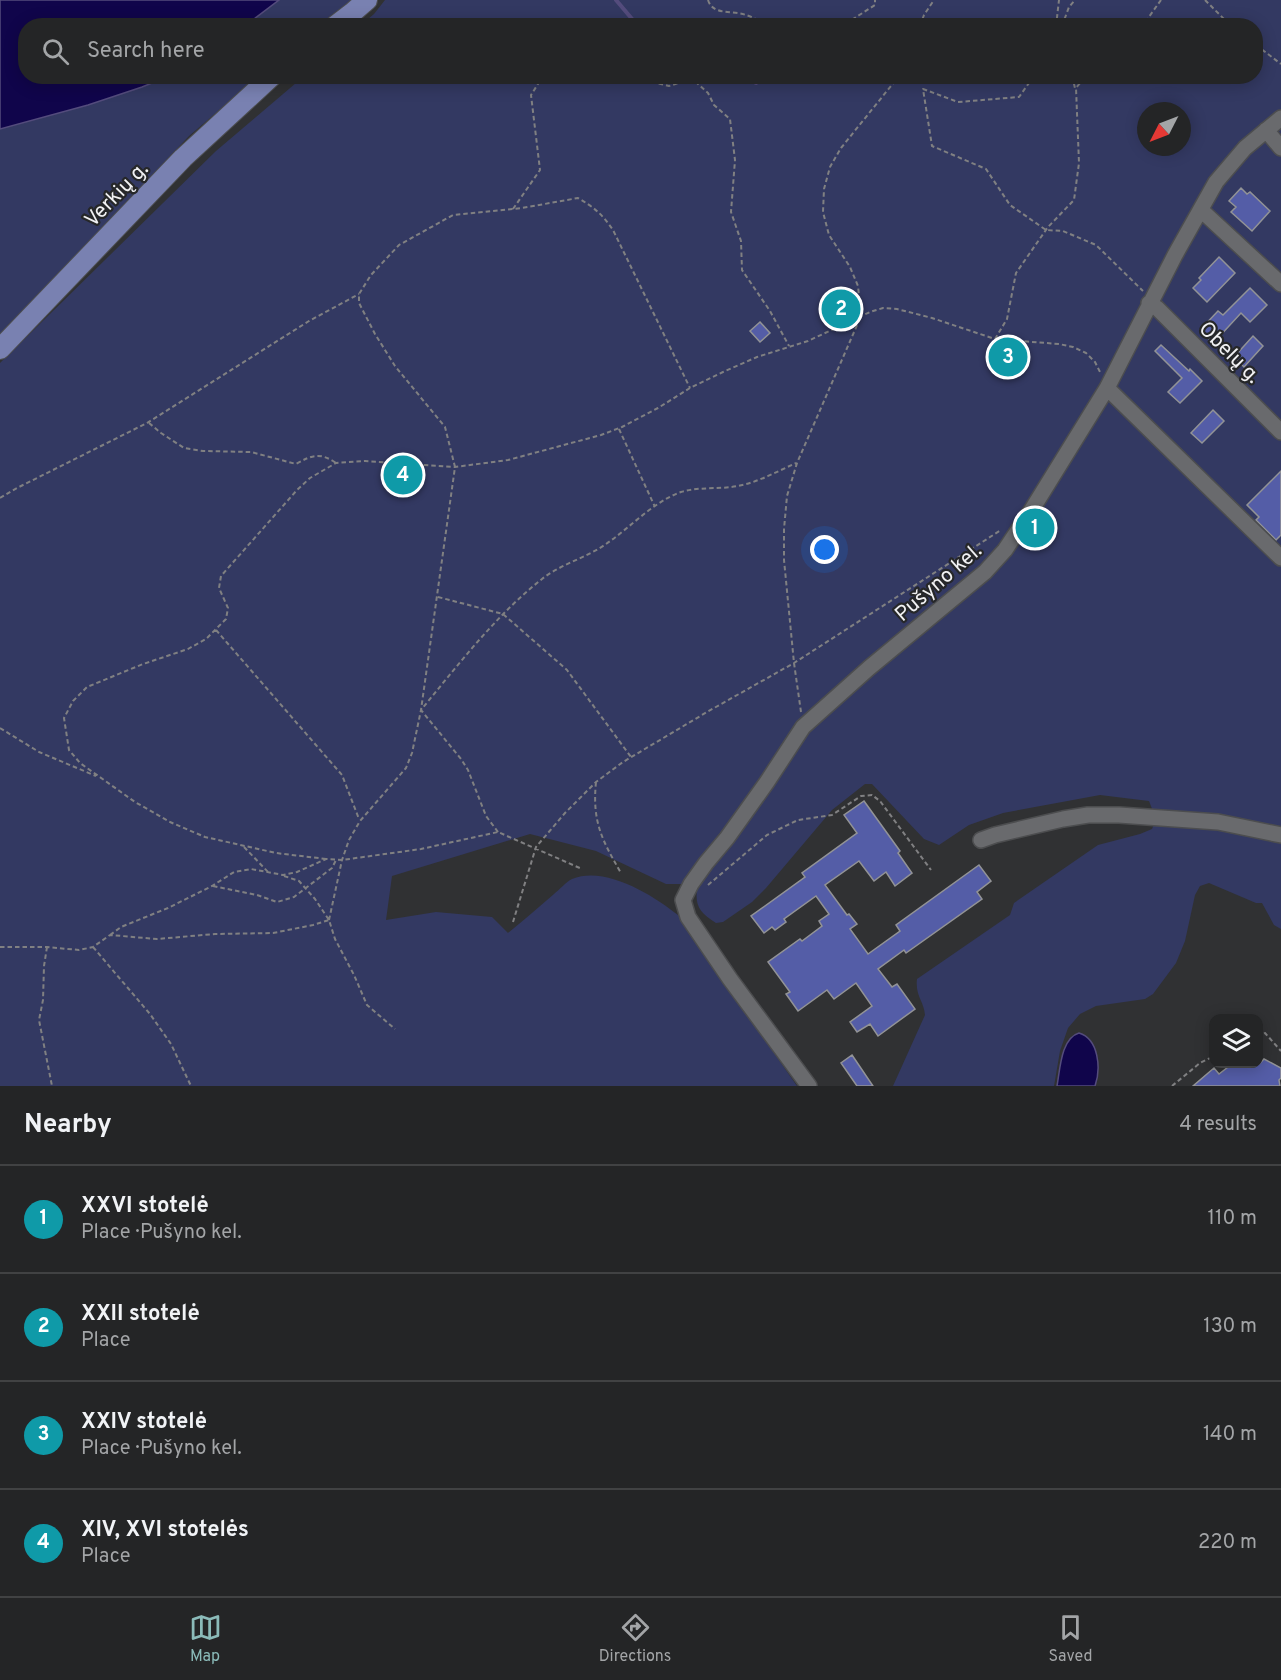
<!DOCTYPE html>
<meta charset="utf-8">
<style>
:root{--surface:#242526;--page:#2c2d2e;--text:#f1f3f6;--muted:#a3a5a7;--line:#414243;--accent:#8bbbb9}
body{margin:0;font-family:Overpass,sans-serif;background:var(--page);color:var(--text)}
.controls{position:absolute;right:18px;bottom:18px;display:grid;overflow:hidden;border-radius:12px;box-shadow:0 3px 15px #0003}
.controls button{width:54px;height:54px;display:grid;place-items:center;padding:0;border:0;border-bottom:2px solid var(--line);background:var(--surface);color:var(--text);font:30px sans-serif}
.compass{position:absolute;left:1137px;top:102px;width:54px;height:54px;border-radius:50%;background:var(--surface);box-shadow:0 3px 15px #0003;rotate:228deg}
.you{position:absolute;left:825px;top:550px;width:21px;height:21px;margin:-15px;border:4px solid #fff;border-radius:50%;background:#1a73e8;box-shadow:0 0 0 9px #1a73e833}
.badge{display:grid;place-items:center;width:39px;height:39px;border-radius:50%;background:var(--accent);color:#fff;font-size:20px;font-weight:700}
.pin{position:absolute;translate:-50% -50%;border:3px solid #fff;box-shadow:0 2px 6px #0006}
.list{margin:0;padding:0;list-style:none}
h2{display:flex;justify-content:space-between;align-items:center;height:78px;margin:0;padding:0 24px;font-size:26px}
h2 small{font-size:20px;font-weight:400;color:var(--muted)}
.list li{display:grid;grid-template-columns:39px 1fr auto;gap:18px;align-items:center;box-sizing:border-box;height:108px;padding:0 24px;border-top:2px solid var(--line)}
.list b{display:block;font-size:22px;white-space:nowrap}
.list p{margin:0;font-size:20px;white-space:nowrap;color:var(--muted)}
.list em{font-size:20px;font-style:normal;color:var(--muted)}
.icon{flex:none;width:33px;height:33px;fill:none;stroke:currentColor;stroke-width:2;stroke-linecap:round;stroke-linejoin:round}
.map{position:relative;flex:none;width:1281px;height:1086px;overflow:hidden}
.search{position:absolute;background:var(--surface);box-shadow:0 3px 15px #0003;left:18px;right:18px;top:18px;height:66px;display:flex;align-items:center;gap:15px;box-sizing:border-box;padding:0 21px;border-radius:24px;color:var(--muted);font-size:22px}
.sheet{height:510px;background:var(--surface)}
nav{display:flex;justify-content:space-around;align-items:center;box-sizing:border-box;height:84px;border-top:2px solid var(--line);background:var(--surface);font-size:16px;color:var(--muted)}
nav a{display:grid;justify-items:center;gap:3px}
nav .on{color:var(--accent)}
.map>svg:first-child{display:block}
.green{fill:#333962;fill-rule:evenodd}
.water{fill:#10054b;stroke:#544c7d;stroke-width:1.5}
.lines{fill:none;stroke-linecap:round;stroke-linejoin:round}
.stream{stroke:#544c7d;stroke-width:4}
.building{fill:#545da7;stroke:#929396;stroke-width:1.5}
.minor-casing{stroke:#4c4d4f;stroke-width:18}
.major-casing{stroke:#4c4d4f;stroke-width:22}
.path{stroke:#808082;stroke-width:2;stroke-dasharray:4.5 3;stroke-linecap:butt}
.minor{stroke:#696a6d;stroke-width:15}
.major{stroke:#7981b1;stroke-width:20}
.labels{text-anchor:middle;stroke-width:4.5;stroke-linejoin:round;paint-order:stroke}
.street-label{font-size:21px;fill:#f1f1f3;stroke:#262729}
</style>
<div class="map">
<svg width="1281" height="1086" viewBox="0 0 1281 1086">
<rect width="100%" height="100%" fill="#303133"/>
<path class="green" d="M279,0h74l-17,17 -13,8 -77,1z
M385,0h896v929l-7,-4 -12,-22h-6l-47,-20 -9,3 -5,9 -10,46 -9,22 -23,31 -8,5 -49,7 -16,8 -12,14 -8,23 -6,35h-161l32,-71c-1,-14 -10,-19 -8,-36l93,-64 4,-12 84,-58 42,-11 12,-5 4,-10 -7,-18 -49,-6 -97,18 -34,12 -30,20 -15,-6 -52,-55h-7l-33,26 -66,78 -14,14 -29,20 -7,1c-18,-11 -22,-19 -18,-39h-32l-70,-33 -66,-17 -138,42 -6,44 50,-8 56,5 16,16c16,-13 31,-26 46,-39 5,-4 12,-12 18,-15 33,-14 81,16 106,36l119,171h-797v-723l216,-212 87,-74 953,-1v-50l-895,-1 13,-11zM1146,111h36v36h-36z
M167,77h91l-69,59 -189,200v-207l88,-24 54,-18z"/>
<path class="water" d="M0,0h279l-33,25 -220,1v50l141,1 -25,10 -54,18 -88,24z
M1079,1033c20,6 22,36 16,53h-38c3,-16 4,-48 22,-53z"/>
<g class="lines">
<path class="stream" d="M616,0l22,26
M742,76l14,7"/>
</g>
<path class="building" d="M1241,188l6,6 3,-2 20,19 -18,20 -21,-19 5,-5 -7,-6z
M1219,257l16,16 -28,29 -14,-14 8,-8 -2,-2z
M1250,288l17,17 -17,17 -9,-9 -23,25 -3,-3 -5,5 -10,-10 18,-19 5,4z
M760,322l10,11 -10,9 -10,-11z
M1253,336l10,10 -19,21 -10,-10z
M1161,345l28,26 1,-2 12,12 -22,22 -12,-11 14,-14 -27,-27z
M1213,410l11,11 -22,22 -11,-10z
M1281,471v64l-5,5 -20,-20 3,-3 -12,-12z
M864,801l36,50 -2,2 14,20 -17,13 -9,-14 -12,9 -15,-20 -34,24 22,30 2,-1 8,10 -7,5 18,25 32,-23 -4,-6 83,-60 12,16 -14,11 5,7 -76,54 -2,-3 -26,19 14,18 5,-3 18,25 -37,27 -8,-12 -13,8 -7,-10 22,-16 -16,-23 -22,16 -7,-9 -29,21 -12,-17 4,-2 -22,-30 32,-23 2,2 20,-15 -3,-5 10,-7 -13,-18 -32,23 2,3 -11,8 -3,-3 -8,6 -13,-17 54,-39 -3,-4 55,-40 -13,-18z
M852,1055l21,31h-16l-16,-23z
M1264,1059l17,9v10l-2,2 1,6h-87l21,-18 5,6 13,-10h27z"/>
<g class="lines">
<defs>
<path id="minor" d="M1266,130l15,18
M1201,210l80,74
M1149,303l8,5 124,124
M1107,388l174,170
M981,840l14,-5 68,-16 25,-4h31l99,7 63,13
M809,1086l-79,-107 -42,-62 -5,-17 8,-16 15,-21 21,-25 40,-56 36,-55 66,-59 116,-96 20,-22 26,-39 76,-123 68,-133 41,-73 29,-34 36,-30"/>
<path id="major" d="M335,26l17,-13 15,-13
M0,349l183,-191 89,-82"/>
</defs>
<use href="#minor" class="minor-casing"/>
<use href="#major" class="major-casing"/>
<path class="path" d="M708,0c5,16 25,10 38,15 7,2 15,7 22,11
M1205,0l26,26
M849,26l1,-5 25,-16v-5
M920,26l4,-11 10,-15
M1056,26l3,-26
M1062,26l7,-19 6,-7
M1139,26l7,-5 15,-21
M1256,45l25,19
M608,76l2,3 47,4 12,3 16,-5 11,1 12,11 6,12 16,14 5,41 -4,52 10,29 1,29 28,41 19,35
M1034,76l-15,21 -61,5 -35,-13 9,57 54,23 24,36 36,25 17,1 33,14 47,46
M1072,76l3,12
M513,209l27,-39 -9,-75 12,-19
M995,339l12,-20 9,-46 32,-46 26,-27 5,-37 -3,-75 10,-12
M149,423l12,10 23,15 19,3 48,1 45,12c16,-9 24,-12 40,-1
M619,429l36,78
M0,498l17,-10 130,-65 162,-102 50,-27
M438,597l65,17 64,56 64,87
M216,630l126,145 17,44
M801,712l-7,-49 -10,-103v-31l3,-33 10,-33 64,-147 -3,-30 -8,-19 -21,-32 -6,-23 1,-23 6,-22 11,-19 58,-72
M0,728l39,24 57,24
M596,782c-4,40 6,58 25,91
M498,832l-12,-16 -18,-46 -7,-11 -40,-49c37,-45 75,-95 121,-131 19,-15 44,-21 64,-35 25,-17 47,-42 75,-52 17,-5 34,-3 50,-5 22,-2 45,-15 65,-24
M244,847l25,26
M326,859l-50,-6 -71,-16 -35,-15 -35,-20 -55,-39 -11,-13 -5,-32 9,-17 14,-14 56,-23 45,-15 18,-10 20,-20 2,-11 -9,-20 2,-12 76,-86 13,-12 26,-15 29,-2 90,6 53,-7 93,-25 21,-8 36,-19 32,-20 33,-16 34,-15 51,-16 62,-29 13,-4 14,1 35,9 63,21 64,5 14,3 13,6 9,9 5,10
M284,876l15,5 16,18 14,21 6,19 19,36 13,30 28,24
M708,885l59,-50 31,-15 34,-5 29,-19 11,-1 8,6 51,69
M213,886l44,9 20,7 17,-5 38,-29 4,-8
M329,920l13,-60 7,-20 11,-19 46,-53 6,-15 9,-43 34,-243 -10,-40 -50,-61 -20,-32 -16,-31v-9l12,-19 28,-30 54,-30 69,-7 56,-10c17,10 24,16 35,32l77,158
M513,922l23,-75 29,-34 31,-31 27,-20 84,-50 87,-49 207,-133
M110,935l11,-8 47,-19 44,-22 22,-14 17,-3 32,6 14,-3 29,-13 16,1 79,-11 77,-17 84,37
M0,947h47l32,3 14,-3 17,-12 47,4 58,-5 58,-1 40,-8 16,-5
M47,947l-3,19 -1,34 -4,20 13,66
M93,947l57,67 21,30 20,42
M1258,1038l7,-5 16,18
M1172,1086l28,-23 14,-7"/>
<use href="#minor" class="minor"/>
<use href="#major" class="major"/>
</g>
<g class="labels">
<g class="street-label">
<text transform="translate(116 194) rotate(-46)" y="7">Verkių g.</text>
<text transform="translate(1230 352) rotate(45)" y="7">Obelų g.</text>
<text transform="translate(938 582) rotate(-41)" y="7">Pušyno kel.</text>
</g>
</g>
</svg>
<div class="controls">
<button><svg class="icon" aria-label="layers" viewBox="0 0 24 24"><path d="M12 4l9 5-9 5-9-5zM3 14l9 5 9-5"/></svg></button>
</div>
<svg class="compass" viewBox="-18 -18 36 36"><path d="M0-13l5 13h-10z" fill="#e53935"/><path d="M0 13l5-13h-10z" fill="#a3a5a7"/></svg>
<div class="you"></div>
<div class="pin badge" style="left:1035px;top:528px;background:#0f9aa8">1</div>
<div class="pin badge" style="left:841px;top:309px;background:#0f9aa8">2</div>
<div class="pin badge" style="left:1008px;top:357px;background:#0f9aa8">3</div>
<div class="pin badge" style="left:403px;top:475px;background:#0f9aa8">4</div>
<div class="search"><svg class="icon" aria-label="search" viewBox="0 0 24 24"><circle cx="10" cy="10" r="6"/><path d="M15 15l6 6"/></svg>Search here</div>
</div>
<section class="sheet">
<h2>Nearby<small>4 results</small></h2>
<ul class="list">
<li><span class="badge" style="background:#0f9aa8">1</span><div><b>XXVI stotelė</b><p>Place · Pušyno kel.</p></div><em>110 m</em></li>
<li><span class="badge" style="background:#0f9aa8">2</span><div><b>XXII stotelė</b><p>Place</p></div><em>130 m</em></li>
<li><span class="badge" style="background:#0f9aa8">3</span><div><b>XXIV stotelė</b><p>Place · Pušyno kel.</p></div><em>140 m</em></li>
<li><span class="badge" style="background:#0f9aa8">4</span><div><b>XIV, XVI stotelės</b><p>Place</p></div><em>220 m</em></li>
</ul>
</section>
<nav>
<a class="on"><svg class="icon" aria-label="map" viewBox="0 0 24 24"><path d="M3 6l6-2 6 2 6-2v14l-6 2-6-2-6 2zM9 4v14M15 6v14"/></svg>Map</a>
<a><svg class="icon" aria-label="directions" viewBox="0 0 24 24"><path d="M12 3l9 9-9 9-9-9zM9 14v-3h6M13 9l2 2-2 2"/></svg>Directions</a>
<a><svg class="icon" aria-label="saved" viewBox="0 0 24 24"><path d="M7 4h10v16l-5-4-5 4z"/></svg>Saved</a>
</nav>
